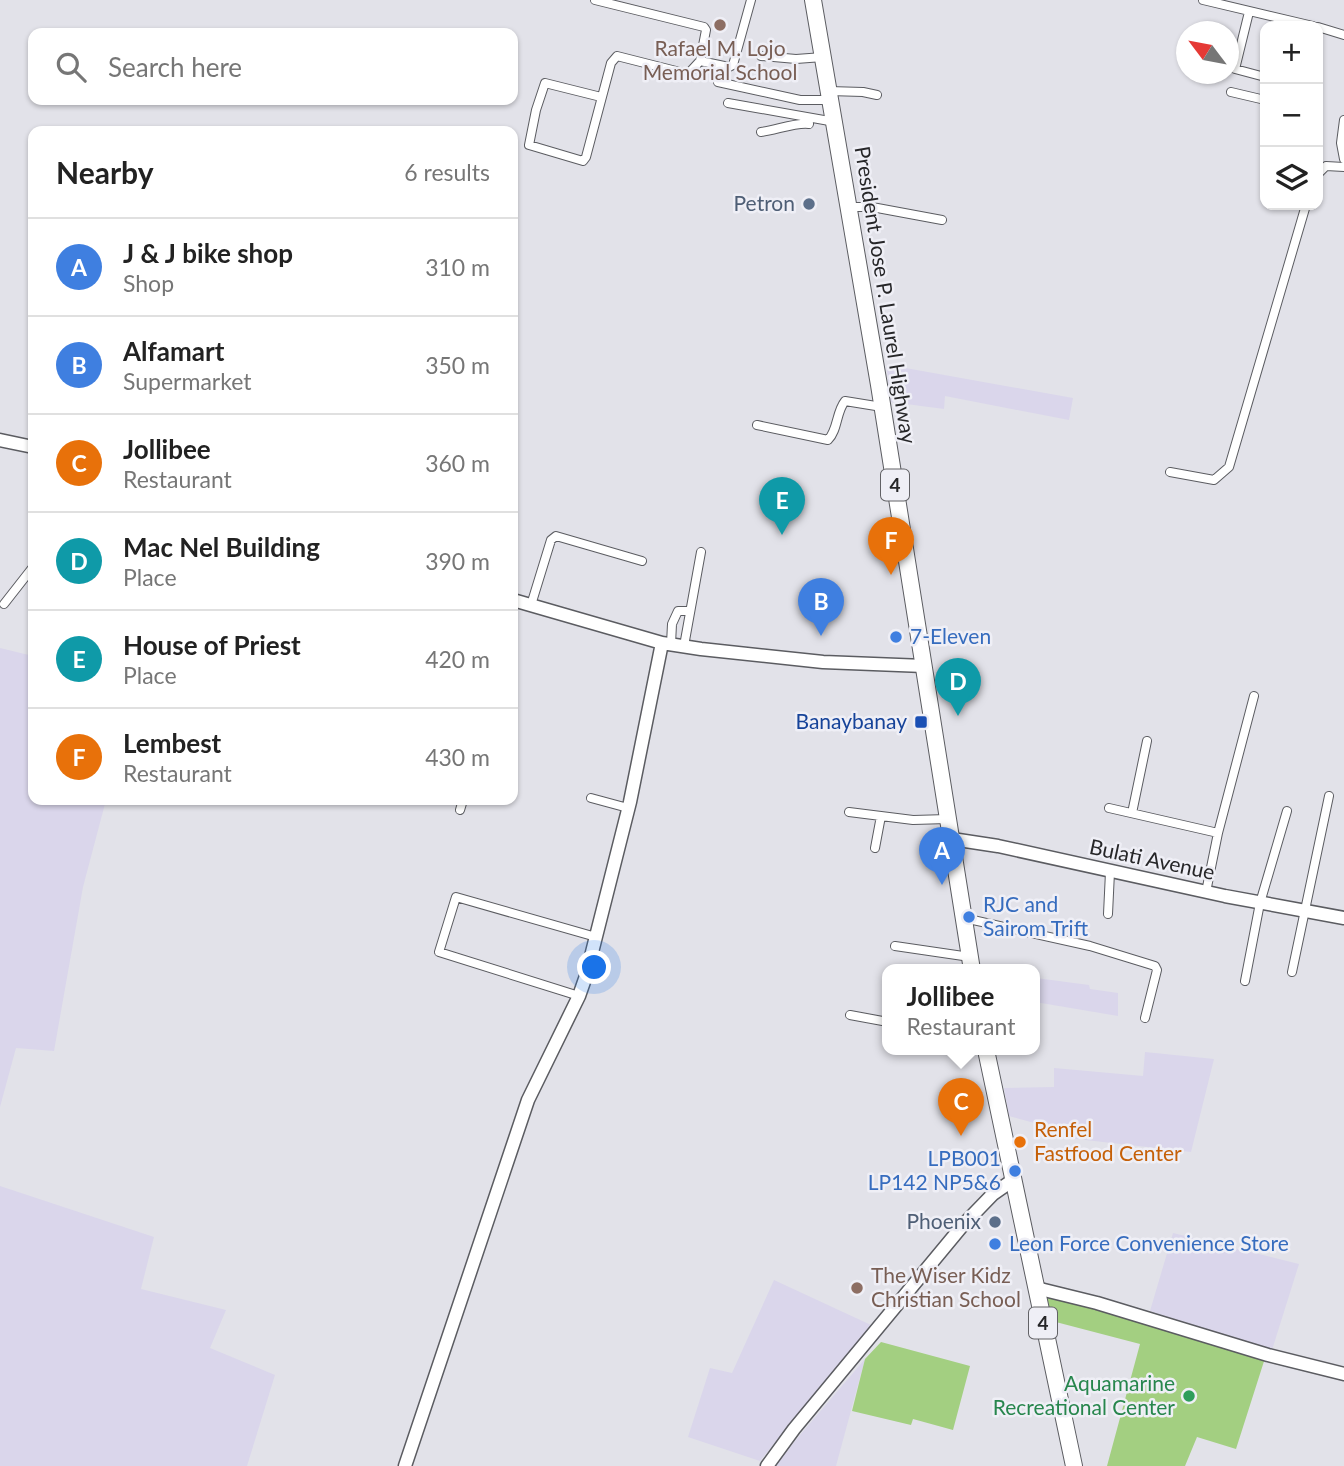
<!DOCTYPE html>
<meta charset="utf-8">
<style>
:root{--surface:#fff;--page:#f6f6f6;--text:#222;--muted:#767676;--line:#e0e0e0;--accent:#96217e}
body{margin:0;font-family:Lato,sans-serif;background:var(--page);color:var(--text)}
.controls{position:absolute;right:21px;top:21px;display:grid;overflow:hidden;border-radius:14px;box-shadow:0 2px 5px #0004}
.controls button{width:63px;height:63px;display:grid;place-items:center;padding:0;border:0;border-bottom:2px solid var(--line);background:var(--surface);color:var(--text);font:35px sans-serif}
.compass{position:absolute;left:1176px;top:21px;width:63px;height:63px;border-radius:50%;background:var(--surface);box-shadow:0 2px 5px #0004;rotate:302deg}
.you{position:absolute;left:595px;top:968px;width:24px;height:24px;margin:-18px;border:5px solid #fff;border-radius:50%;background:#1a73e8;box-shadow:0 0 0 10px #1a73e833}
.badge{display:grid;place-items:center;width:46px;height:46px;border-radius:50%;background:var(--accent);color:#fff;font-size:23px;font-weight:700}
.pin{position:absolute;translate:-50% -58px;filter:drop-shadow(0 2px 4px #0008)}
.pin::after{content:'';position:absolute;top:37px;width:24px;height:21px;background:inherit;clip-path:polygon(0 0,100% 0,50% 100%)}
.popup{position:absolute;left:882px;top:964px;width:158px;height:91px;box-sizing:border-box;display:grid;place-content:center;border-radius:14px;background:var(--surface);filter:drop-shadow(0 2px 5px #0005);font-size:23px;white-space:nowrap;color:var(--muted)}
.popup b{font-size:26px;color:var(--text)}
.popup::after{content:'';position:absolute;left:50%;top:100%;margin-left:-14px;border:14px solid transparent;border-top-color:var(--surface)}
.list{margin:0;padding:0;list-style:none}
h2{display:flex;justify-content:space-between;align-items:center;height:91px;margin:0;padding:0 28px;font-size:30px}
h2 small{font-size:23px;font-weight:400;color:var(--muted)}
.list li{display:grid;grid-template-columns:46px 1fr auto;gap:21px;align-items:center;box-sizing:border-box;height:98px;padding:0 28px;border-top:2px solid var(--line)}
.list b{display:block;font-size:26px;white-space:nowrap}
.list p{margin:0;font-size:23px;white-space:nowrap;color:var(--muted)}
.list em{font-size:23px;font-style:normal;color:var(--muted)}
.icon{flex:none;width:38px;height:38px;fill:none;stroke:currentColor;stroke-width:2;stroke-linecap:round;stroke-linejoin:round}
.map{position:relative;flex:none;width:1344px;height:1466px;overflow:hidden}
.search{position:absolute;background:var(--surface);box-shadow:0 2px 5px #0004;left:28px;top:28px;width:490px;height:77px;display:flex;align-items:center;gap:18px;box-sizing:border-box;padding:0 24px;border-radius:14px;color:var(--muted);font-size:26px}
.panel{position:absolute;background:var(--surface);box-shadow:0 2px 5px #0004;left:28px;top:126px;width:490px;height:679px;border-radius:14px}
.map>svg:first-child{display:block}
.industrial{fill:#dad6eb}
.green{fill:#a3cf81}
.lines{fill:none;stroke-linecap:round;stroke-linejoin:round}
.street-casing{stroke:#5b5c61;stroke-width:10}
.secondary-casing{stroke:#5b5c61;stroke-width:15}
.primary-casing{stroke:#5b5c61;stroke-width:15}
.highway-casing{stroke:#5b5c61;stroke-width:18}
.street{stroke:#fff;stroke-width:8}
.secondary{stroke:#fff;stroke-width:12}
.primary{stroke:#fff;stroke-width:12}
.highway{stroke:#fff;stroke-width:16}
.education-dot{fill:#8d6e63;stroke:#efeff6;stroke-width:2.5}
.service-dot{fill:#5c6f8a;stroke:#efeff6;stroke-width:2.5}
.shop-dot{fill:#3f7fe0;stroke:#efeff6;stroke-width:2.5}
.transit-dot{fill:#1a4fb4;stroke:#efeff6;stroke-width:2.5}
.food-dot{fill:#e8710a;stroke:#efeff6;stroke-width:2.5}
.leisure-dot{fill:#2e9e5b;stroke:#efeff6;stroke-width:2.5}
.labels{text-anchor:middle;stroke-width:5;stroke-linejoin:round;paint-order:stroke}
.shield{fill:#efeff6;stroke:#626266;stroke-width:2}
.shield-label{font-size:19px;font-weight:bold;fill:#262628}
.education-label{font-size:21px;fill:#785e54;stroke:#efeff6}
.service-label{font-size:21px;fill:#4e5e75;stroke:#efeff6;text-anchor:end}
.street-label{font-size:21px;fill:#262628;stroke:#efeff6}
.shop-label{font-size:21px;fill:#366cbe;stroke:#efeff6;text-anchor:start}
.transit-label{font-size:21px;fill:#164399;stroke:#efeff6;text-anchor:end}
.food-label{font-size:21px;fill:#c56008;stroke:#efeff6;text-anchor:start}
.leisure-label{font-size:21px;fill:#27864d;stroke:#efeff6;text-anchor:end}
</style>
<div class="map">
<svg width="1344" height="1466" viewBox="0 0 1344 1466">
<rect width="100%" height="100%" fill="#e2e2e9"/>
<path class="industrial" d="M900,367l173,31 -4,22 -124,-24 -1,13 -53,-7 -4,-32z
M0,648l33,8v144h73l-23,87 -29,164 -38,-3 -16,59z
M1036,978l53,7 1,4 28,4v23l-83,-14z
M1145,1052l69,7 -23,93 -123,-14v-6l-59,-16 -5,-28 50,-1v-19l89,8z
M0,1186l154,51 -13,52 85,21 -16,38 65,27 -28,91h-247z
M1173,1233l126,31 -27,86 -122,-39z
M774,1280l97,45 -111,136 -72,-24 22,-69 22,5z
M865,1359l-29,107h-61l25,-31z"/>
<path class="green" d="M1046,1292l220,63 -30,94 -39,-12 -12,29h-78l33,-122 -88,-23z
M881,1342l89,24 -17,64 -40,-11 -2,6 -59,-14 13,-52z"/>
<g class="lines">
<defs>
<path id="street" d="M595,0l109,27 2,3 -6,31 29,6 4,-2 18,-65
M1203,0l110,26
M1249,12l-14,57 30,8
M1318,27l26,8
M761,56l35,3 27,-2
M718,82l82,18h31
M829,91l34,1 14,3
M1231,92l34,8
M601,97l-56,-14 -9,27 -7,35 54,16 3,-4 25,-94 6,-7 71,18 12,-13
M728,103l107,19
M1344,120l-3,23 3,16
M761,132c15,-2 36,-10 48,-8
M1318,174l8,-8 18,1
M850,207h22l70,13
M757,425l71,15c10,-10 8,-28 17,-39l37,6
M1170,472l44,8 15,-13 77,-262
M4,604l29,-37
M531,605l20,-65 5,-4 86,25
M671,644l1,-20 6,-13h12
M684,646l17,-94
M591,798l37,10
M1109,808l109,25
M460,810l3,-10
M849,812l32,4
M1132,813l15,-72
M875,848l6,-32 32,4 35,-1
M1206,892l12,-59 36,-137
M1108,914l2,-42
M964,918l126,28 65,20 2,4 -12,48
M895,946l75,11
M1292,972l37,-176
M1245,981l15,-78 27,-92
M579,996l-140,-44 17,-55 140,40
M850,1015l38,7"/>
<path id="secondary" d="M0,440l33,7
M513,600l149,43 39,6 122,13 101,4
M952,839l46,7 227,50 119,22
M1036,1288l61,15 171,52 76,19
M405,1466l123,-366 51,-104 7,-20 44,-174 32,-159"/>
<path id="primary" d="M767,1466l27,-37 169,-204 30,-31 20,-14"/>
<path id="highway" d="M813,0l66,385 93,585
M986,1050l88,416"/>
</defs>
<use href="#street" class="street-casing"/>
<use href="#secondary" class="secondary-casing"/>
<use href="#primary" class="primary-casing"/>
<use href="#highway" class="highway-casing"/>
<use href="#street" class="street"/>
<use href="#secondary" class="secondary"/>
<use href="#primary" class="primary"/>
<use href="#highway" class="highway"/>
</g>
<g class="education-dot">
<circle cx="720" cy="25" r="7"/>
<circle cx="857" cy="1288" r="7"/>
</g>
<g class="service-dot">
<circle cx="809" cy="204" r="7"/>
<circle cx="995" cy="1222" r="7"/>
</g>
<g class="shop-dot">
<circle cx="896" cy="637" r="7"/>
<circle cx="969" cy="917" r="7"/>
<circle cx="1015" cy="1171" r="7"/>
<circle cx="995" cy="1244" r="7"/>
</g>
<rect class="transit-dot" x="914" y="715" width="14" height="14" rx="3.5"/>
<circle class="food-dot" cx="1020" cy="1142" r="7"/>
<circle class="leisure-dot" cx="1189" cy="1396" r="7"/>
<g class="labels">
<g class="shield">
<rect x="881" y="469.5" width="28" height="31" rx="5"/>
<rect x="1029" y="1307.5" width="28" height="31" rx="5"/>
</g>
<g class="shield-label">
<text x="895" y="492">4</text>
<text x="1043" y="1330">4</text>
</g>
<g class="education-label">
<text x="720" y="56">Rafael M. Lojo<tspan x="720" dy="24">Memorial School</tspan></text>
<text x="871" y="1283" text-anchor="start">The Wiser Kidz<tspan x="871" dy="24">Christian School</tspan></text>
</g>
<g class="service-label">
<text x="795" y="211">Petron</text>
<text x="981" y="1229">Phoenix</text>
</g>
<g class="street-label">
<text transform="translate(885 295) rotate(81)" y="7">President Jose P. Laurel Highway</text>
<text transform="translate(1152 860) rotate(12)" y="7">Bulati Avenue</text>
</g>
<g class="shop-label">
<text x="910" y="644">7-Eleven</text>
<text x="983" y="912">RJC and<tspan x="983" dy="24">Sairom Trift</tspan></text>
<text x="1001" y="1166" text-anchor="end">LPB001<tspan x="1001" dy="24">LP142 NP5&amp;6</tspan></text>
<text x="1009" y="1251">Leon Force Convenience Store</text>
</g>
<g class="transit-label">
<text x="907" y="729">Banaybanay</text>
</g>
<g class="food-label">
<text x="1034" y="1137">Renfel<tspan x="1034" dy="24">Fastfood Center</tspan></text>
</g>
<g class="leisure-label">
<text x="1175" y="1391">Aquamarine<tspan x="1175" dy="24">Recreational Center</tspan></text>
</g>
</g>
</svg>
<div class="controls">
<button>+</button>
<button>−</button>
<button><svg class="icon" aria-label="layers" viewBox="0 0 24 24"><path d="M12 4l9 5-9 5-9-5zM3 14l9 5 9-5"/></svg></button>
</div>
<svg class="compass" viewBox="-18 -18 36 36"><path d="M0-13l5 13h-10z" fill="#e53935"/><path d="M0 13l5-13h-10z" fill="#767676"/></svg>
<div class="you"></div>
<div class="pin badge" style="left:942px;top:885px;background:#3f7fe0">A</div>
<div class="pin badge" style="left:821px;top:636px;background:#3f7fe0">B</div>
<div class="pin badge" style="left:961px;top:1136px;background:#e8710a">C</div>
<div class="popup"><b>Jollibee</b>Restaurant</div>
<div class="pin badge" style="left:958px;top:716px;background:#0f9aa8">D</div>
<div class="pin badge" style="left:782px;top:535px;background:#0f9aa8">E</div>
<div class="pin badge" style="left:891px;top:575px;background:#e8710a">F</div>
<div class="search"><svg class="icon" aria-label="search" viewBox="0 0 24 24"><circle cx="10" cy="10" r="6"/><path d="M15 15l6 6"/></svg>Search here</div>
<section class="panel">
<h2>Nearby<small>6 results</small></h2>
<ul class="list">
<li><span class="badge" style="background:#3f7fe0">A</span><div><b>J &amp; J bike shop</b><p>Shop</p></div><em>310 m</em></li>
<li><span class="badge" style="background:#3f7fe0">B</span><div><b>Alfamart</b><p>Supermarket</p></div><em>350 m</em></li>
<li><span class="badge" style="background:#e8710a">C</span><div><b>Jollibee</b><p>Restaurant</p></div><em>360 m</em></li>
<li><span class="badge" style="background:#0f9aa8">D</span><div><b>Mac Nel Building</b><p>Place</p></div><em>390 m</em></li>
<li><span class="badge" style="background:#0f9aa8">E</span><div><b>House of Priest</b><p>Place</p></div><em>420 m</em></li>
<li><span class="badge" style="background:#e8710a">F</span><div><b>Lembest</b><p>Restaurant</p></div><em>430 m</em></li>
</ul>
</section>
</div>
